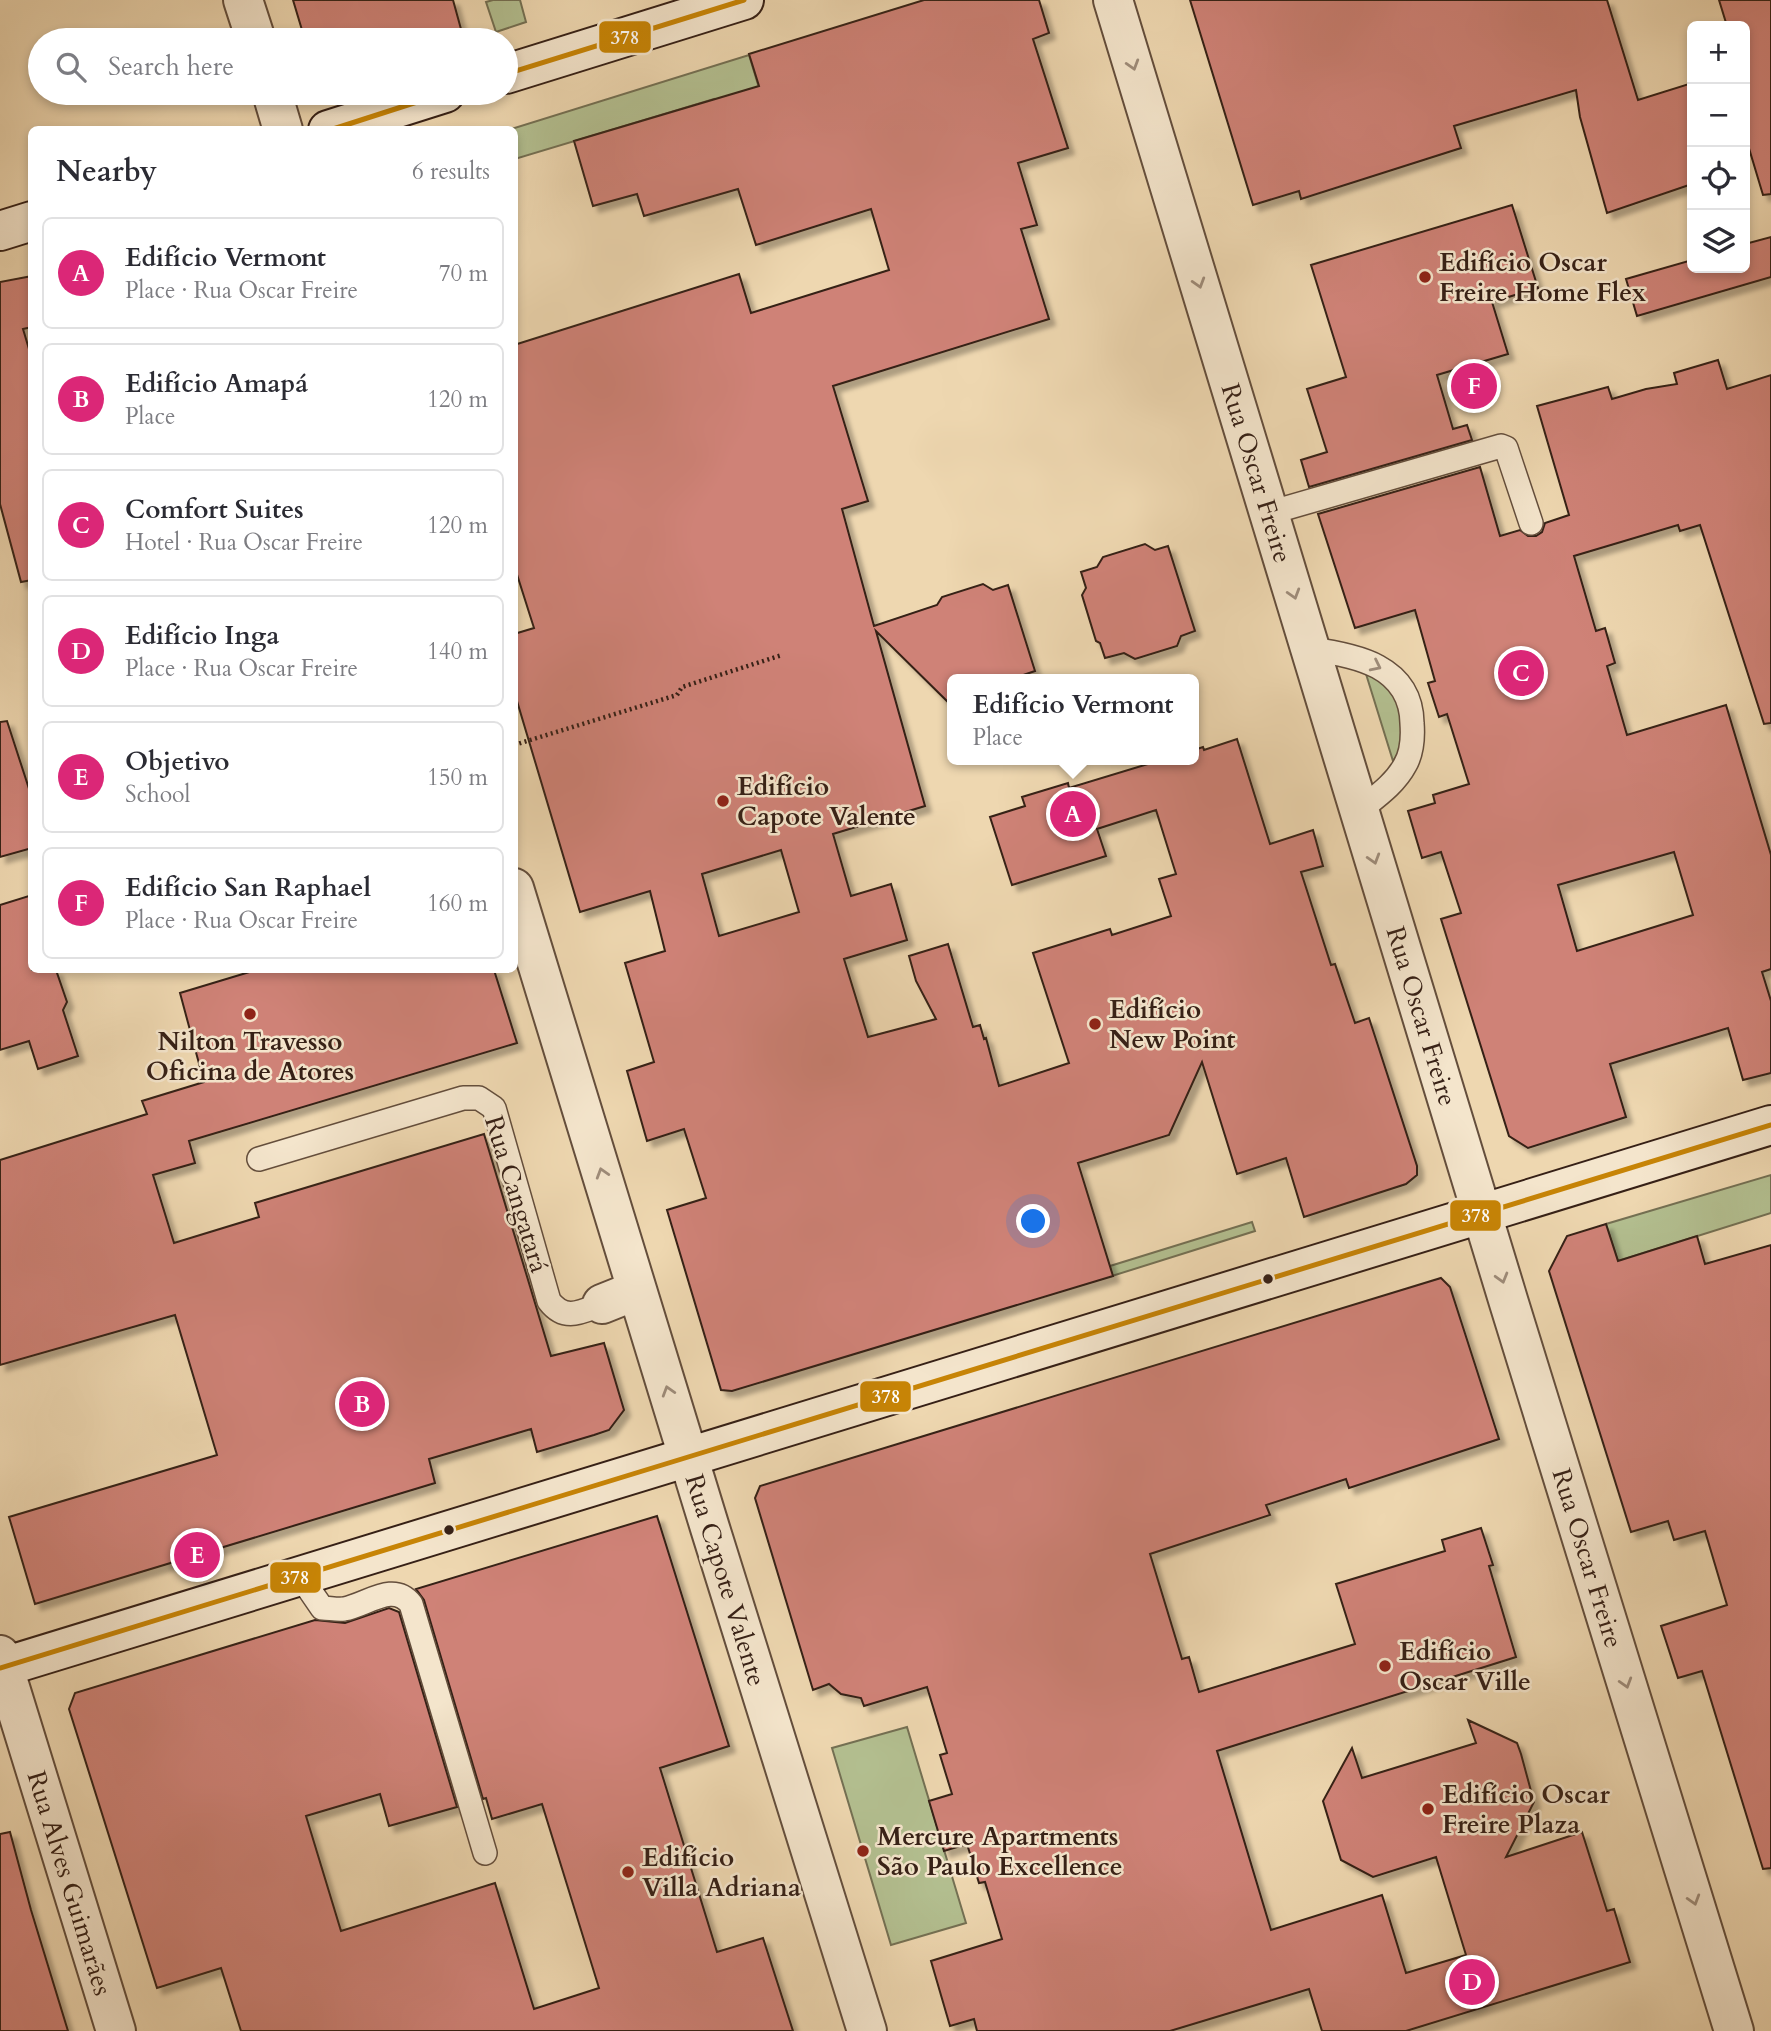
<!DOCTYPE html>
<meta charset="utf-8">
<style>
:root{--surface:#fff;--page:#f7f7f7;--text:#2b2b33;--muted:#7c7c81;--line:#e1e1e2;--accent:#db2777}
body{margin:0;font-family:Cardo,serif;background:var(--page);color:var(--text)}
.controls{position:absolute;right:21px;top:21px;display:grid;overflow:hidden;border-radius:10px;box-shadow:0 4px 10px #0003}
.controls button{width:63px;height:63px;display:grid;place-items:center;padding:0;border:0;border-bottom:2px solid var(--line);background:var(--surface);color:var(--text);font:35px sans-serif}
.you{position:absolute;left:1034px;top:1222px;width:24px;height:24px;margin:-18px;border:5px solid #fff;border-radius:50%;background:#1a73e8;box-shadow:0 0 0 10px #1a73e833}
.badge{display:grid;place-items:center;width:46px;height:46px;border-radius:50%;background:var(--accent);color:#fff;font-size:23px;font-weight:700}
.pin{position:absolute;translate:-50% -50%;border:4px solid #fff;box-shadow:0 2px 7px #0006}
.popup{position:absolute;left:947px;top:674px;width:252px;height:91px;box-sizing:border-box;display:grid;place-content:center;border-radius:10px;background:var(--surface);filter:drop-shadow(0 2px 5px #0005);font-size:23px;white-space:nowrap;color:var(--muted)}
.popup b{font-size:26px;color:var(--text)}
.popup::after{content:'';position:absolute;left:50%;top:100%;margin-left:-14px;border:14px solid transparent;border-top-color:var(--surface)}
.list{margin:0;padding:0;list-style:none}
h2{display:flex;justify-content:space-between;align-items:center;height:91px;margin:0;padding:0 28px;font-size:30px}
h2 small{font-size:23px;font-weight:400;color:var(--muted)}
.list li{display:grid;grid-template-columns:46px 1fr auto;gap:21px;align-items:center;box-sizing:border-box;height:112px;margin:0 14px 14px;padding:0 14px;border:2px solid var(--line);border-radius:10px}
.list b{display:block;font-size:26px;white-space:nowrap}
.list p{margin:0;font-size:23px;white-space:nowrap;color:var(--muted)}
.list em{font-size:23px;font-style:normal;color:var(--muted)}
.icon{flex:none;width:38px;height:38px;fill:none;stroke:currentColor;stroke-width:2;stroke-linecap:round;stroke-linejoin:round}
.map{position:relative;flex:none;width:1771px;height:2031px;overflow:hidden}
.search{position:absolute;background:var(--surface);box-shadow:0 4px 10px #0003;left:28px;top:28px;width:490px;height:77px;display:flex;align-items:center;gap:18px;box-sizing:border-box;padding:0 24px;border-radius:38px;color:var(--muted);font-size:26px}
.panel{position:absolute;background:var(--surface);box-shadow:0 4px 10px #0003;left:28px;top:126px;width:490px;height:847px;border-radius:10px}
.map>svg:first-child{display:block}
.green{fill:#b3bf90;stroke:#747053;stroke-width:2}
.building{fill:#cf8277;stroke:#362016;stroke-width:2;fill-rule:evenodd;filter:url(#shadow)}
.lines{fill:none;stroke-linecap:round;stroke-linejoin:round}
.service-casing{stroke:#644e3c;stroke-width:26}
.minor-casing{stroke:#644e3c;stroke-width:42}
.tertiary-casing{stroke:#644e3c;stroke-width:42}
.secondary-casing{stroke:#362016;stroke-width:42}
.path{stroke:#362016;stroke-width:4.5;stroke-dasharray:2 3.5;stroke-linecap:butt}
.service{stroke:#f4e5cc;stroke-width:23}
.minor{stroke:#f4e5cc;stroke-width:38}
.tertiary{stroke:#f4e5cc;stroke-width:38}
.secondary{stroke:#f4e5cc;stroke-width:38}
.bus-1-casing{stroke:#f4e5cc;stroke-width:10}
.bus-1{stroke:#c78406;stroke-width:5}
.oneway{stroke:#9e8c7a}
.poi-dot{fill:#8f2418;stroke:#f4e5cc;stroke-width:2.5}
.bus-dot{fill:#362016;stroke:#f4e5cc;stroke-width:2.5}
.labels{text-anchor:middle;stroke-width:5;stroke-linejoin:round;paint-order:stroke}
.poi-label{font-size:26px;font-weight:bold;fill:#362016;stroke:#f4e5cc;text-anchor:start}
.street-label{font-size:26px;fill:#362016;stroke:#f4e5cc}
.line-badge{stroke:#f4e5cc;stroke-width:2.5}
.badge-label{font-size:19px;text-anchor:middle;font-weight:bold;fill:#fff}
</style>
<div class="map">
<svg width="1771" height="2031" viewBox="0 0 1771 2031">
<defs>
<filter id="shadow"><feDropShadow dx="6" dy="6" stdDeviation="2" flood-color="#0004"/></filter>
</defs>
<rect width="100%" height="100%" fill="#eed7b0"/>
<filter id="stains"><feTurbulence type="fractalNoise" baseFrequency=".00286" numOctaves="4"/><feColorMatrix values="0 0 0 0 .2 0 0 0 0 .09 0 0 0 0 .02 0 0 0 .5 -.17"/></filter>
<radialGradient id="worn" r=".72"><stop offset=".6" stop-color="#630" stop-opacity="0"/><stop offset="1" stop-color="#630" stop-opacity=".3"/></radialGradient>
<path class="green" d="M493,0h27l6,22 -30,10 -10,-30z
M749,55l29,95 -44,14 -20,-65 -199,60 -1,-29h-6z
M1366,674l12,3 17,15 10,37 -6,23 -6,9z
M1771,1175v38l-153,48 -12,-37z
M1252,1222l3,9 -143,45 -2,-10z
M907,1727l59,196 -75,22 -59,-197z"/>
<path class="building" d="M293,0h160l11,40h-159z
M924,0h115l10,33 -16,6 35,109 -50,15 19,62 -16,4 28,90 -216,67 35,115 -26,8 32,117 63,-21 5,-8 41,-13 10,6 15,-5 27,86 -15,5 -2,3h-66v27l-76,-75 49,175 -92,28 18,62 40,-12 16,56 -63,19 24,78 68,-18 -20,-38 -7,-25 39,-12 25,83 7,-2 4,14 2,-1 13,48 70,-23 -36,-110 77,-24 2,6 59,-19 -12,-37 17,-5 -20,-64 -59,19 9,27 -94,29 -22,-68 35,-11 -3,-9 46,-14 1,5 92,-28h33v-10l9,-3 1,3 33,-11 33,105 43,-14 10,36 -22,6 30,93 4,-1 20,59 14,-5 48,148v9l-11,9 -102,33 -18,-59 -49,16 -35,-112 -33,73 -91,28 35,113 -381,115 -11,-1 -54,-180 39,-12 -22,-69 -37,12 -20,-70 27,-9 -29,-99 40,-12 -15,-60 -70,21 -66,-221v-57l20,-6 -20,-63v-220l225,-71 12,39 138,-43 -18,-61 -115,36 -18,-56 -94,27 -7,-22 -44,12 -19,-65 185,-55 -10,-32zM781,850l18,62 -80,24 -17,-62z
M1190,0h417l31,100 54,-17v101l-85,29 -27,-96 -4,-27 -122,36 7,22 -160,51 -2,-8 -46,14z
M1719,0h52v194l-8,1 -18,-60v-109h-18z
M1512,205l26,83 -46,14 16,52 -71,21 16,54 14,-4 5,15 -163,47 -8,-27 26,-8 -20,-63 39,-12 -35,-112z
M1771,237v40l-134,39 -11,-37 66,-19v8h53v-24z
M32,276v51l-9,2 9,30v221l-11,2 -21,-78v-222z
M1718,360l9,29 44,-14v348l-7,1 -64,-199 -20,6 -2,-6 -104,31 22,75 9,-3 10,35 -8,3 20,69 99,-30 45,150v114l-9,3 9,29v72l-28,7 -15,-52 -118,36 16,53 -98,31 -19,-12 -68,-217 20,-6 -20,-61 -19,6 -14,-47 27,-8 -2,-8 36,-11 -22,-70 -8,3 -11,-34 7,-2 -20,-71 -60,18 -37,-114 162,-47 20,69 20,-6 8,6h8l6,-4 3,-9 24,-8 -32,-109 71,-19 4,12 34,-10 31,-5 -3,-11zM1674,852l19,63 -116,36 -19,-66z
M1145,544l10,6 13,-4 27,85 -14,5 -4,10 -42,13 -11,-6 -19,5 -5,-15 -4,-2 -14,-46 4,-7 -5,-16 16,-5 6,-10z
M7,721l25,77v50l-32,9v-135z
M32,895v75h24l11,32 -4,8 15,46 -40,13 -9,-28 -29,9v-145z
M256,970h238l23,73 -328,98 6,22 -42,12 21,68 85,-26 -4,-14 229,-69 67,222 53,-13 20,67 -15,20 -15,5 -57,17 -6,-23 -102,30 6,24 -400,121 -26,-87 208,-62 -42,-140 -175,50v-205l147,-46 -5,-13 62,-19 -24,-89z
M1606,1224l12,37 79,-25 8,28 66,-19v623l-8,1 -61,-198 -24,7 -17,-52 66,-21 -22,-74 -31,9 -6,-19 -37,11 -82,-261 18,-35z
M1441,1278l9,9 49,152 -150,49 -3,-9 -80,26 4,10 -120,39 32,105 7,-2 10,35 156,-48 -19,-60 109,-33 -3,-11 39,-12 12,37 -4,1 27,91 -299,94 54,179 111,-35 24,78 60,-18 -30,-98 -63,20 -32,-17 -18,-59 29,-53 10,30 114,-35 -8,-23 49,23 4,11 13,48 -28,55 76,-25 25,79 7,-2 16,53 -224,69h-84l-13,-42 -139,42h-193l-3,-12 -24,7 -19,-65 71,-22 -17,-57 -6,1 -12,-39 -23,7 -15,-50 23,-7 -12,-39 7,-2 -20,-66 -63,19 -3,-8 -20,-4 -12,-10 -16,6 -58,-192 5,-12z
M657,1516l72,230 -69,22 57,184 46,-14 30,93h-552l-20,-63 -64,20 -88,-279 6,-16 240,-73 30,3 44,-15 10,4 58,195 -68,19 -9,-32 -74,22 35,115 154,-48 39,126 65,-21 -57,-184 -50,15 -6,-21 -3,1 -59,-199 -8,-11z
M10,1832l21,78 37,121h-68v-197z"/>
<g class="lines">
<defs>
<path id="service" d="M1269,513l232,-67 5,2 25,75
M1310,649c46,6 101,17 102,74 1,13 0,30 -7,42 -10,19 -29,32 -45,45
M259,1159l204,-61h16l15,10 55,193c16,21 32,11 53,3
M300,1576l22,32c7,0 15,2 22,1 23,-4 49,-28 67,-5l74,249"/>
<path id="minor" d="M243,0l13,40
M272,93l11,37
M514,888l196,640 157,503
M602,1304l35,-14
M0,1655l116,376"/>
<path id="tertiary" d="M1113,0l396,1303 225,728"/>
<path id="secondary" d="M506,74l238,-74
M328,130l117,-37
M0,231l32,-10
M0,1668l1771,-543"/>
</defs>
<use href="#service" class="service-casing"/>
<use href="#minor" class="minor-casing"/>
<use href="#tertiary" class="tertiary-casing"/>
<use href="#secondary" class="secondary-casing"/>
<path class="path" d="M514,745l163,-50 5,-8 100,-32"/>
<use href="#service" class="service"/>
<use href="#minor" class="minor"/>
<use href="#tertiary" class="tertiary"/>
<use href="#secondary" class="secondary"/>
<defs>
<path id="bus-1" d="M506,74l238,-74
M330,130l115,-37
M0,1668l1771,-543"/>
</defs>
<use href="#bus-1" class="bus-1-casing"/>
<use href="#bus-1" class="bus-1"/>
</g>
<defs><path id="oneway-chevron" d="M-2-3.5L2.5 0L-2 3.5" fill="none" stroke-width="1.6" stroke-linecap="round" stroke-linejoin="round" transform="scale(1.75)"/></defs>
<g class="oneway">
<use href="#oneway-chevron" transform="translate(1133 65) rotate(73)"/>
<use href="#oneway-chevron" transform="translate(1199 283) rotate(73)"/>
<use href="#oneway-chevron" transform="translate(1294 594) rotate(73)"/>
<use href="#oneway-chevron" transform="translate(1376 666) rotate(26)"/>
<use href="#oneway-chevron" transform="translate(1374 859) rotate(73)"/>
<use href="#oneway-chevron" transform="translate(602 1173) rotate(-107)"/>
<use href="#oneway-chevron" transform="translate(1502 1278) rotate(74)"/>
<use href="#oneway-chevron" transform="translate(668 1391) rotate(-107)"/>
<use href="#oneway-chevron" transform="translate(1626 1683) rotate(73)"/>
<use href="#oneway-chevron" transform="translate(1694 1900) rotate(73)"/>
</g>
<g class="poi-dot">
<circle cx="1425" cy="277" r="7"/>
<circle cx="723" cy="801" r="7"/>
<circle cx="250" cy="1014" r="7"/>
<circle cx="1095" cy="1024" r="7"/>
<circle cx="1385" cy="1666" r="7"/>
<circle cx="1428" cy="1809" r="7"/>
<circle cx="863" cy="1851" r="7"/>
<circle cx="628" cy="1872" r="7"/>
</g>
<g class="bus-dot">
<circle cx="1268" cy="1279" r="6"/>
<circle cx="449" cy="1530" r="6"/>
</g>
<g class="labels">
<g class="poi-label">
<text x="1439" y="271">Edifício Oscar<tspan x="1439" dy="30">Freire Home Flex</tspan></text>
<text x="737" y="795">Edifício<tspan x="737" dy="30">Capote Valente</tspan></text>
<text x="1109" y="1018">Edifício<tspan x="1109" dy="30">New Point</tspan></text>
<text x="250" y="1050" text-anchor="middle">Nilton Travesso<tspan x="250" dy="30">Oficina de Atores</tspan></text>
<text x="1399" y="1660">Edifício<tspan x="1399" dy="30">Oscar Ville</tspan></text>
<text x="1442" y="1803">Edifício Oscar<tspan x="1442" dy="30">Freire Plaza</tspan></text>
<text x="877" y="1845">Mercure Apartments<tspan x="877" dy="30">São Paulo Excellence</tspan></text>
<text x="642" y="1866">Edifício<tspan x="642" dy="30">Villa Adriana</tspan></text>
</g>
<g class="street-label">
<text transform="translate(1257 473) rotate(73)" y="9">Rua Oscar Freire</text>
<text transform="translate(1422 1016) rotate(73)" y="9">Rua Oscar Freire</text>
<text transform="translate(517 1194) rotate(73)" y="9">Rua Cangatará</text>
<text transform="translate(1588 1558) rotate(73)" y="9">Rua Oscar Freire</text>
<text transform="translate(726 1580) rotate(73)" y="9">Rua Capote Valente</text>
<text transform="translate(70 1883) rotate(73)" y="9">Rua Alves Guimarães</text>
</g>
</g>
<g class="line-badge">
<rect x="598" y="20" width="54" height="34" rx="7" fill="#c78406"/>
<rect x="1449" y="1199" width="53" height="33" rx="7" fill="#c78406"/>
<rect x="859" y="1380" width="53" height="33" rx="7" fill="#c78406"/>
<rect x="269" y="1561" width="53" height="33" rx="7" fill="#c78406"/>
</g>
<g class="badge-label">
<text x="625" y="44">378</text>
<text x="1476" y="1222">378</text>
<text x="886" y="1403">378</text>
<text x="295" y="1584">378</text>
</g>
<rect width="100%" height="100%" filter="url(#stains)"/>
<rect width="100%" height="100%" fill="url(#worn)"/>
</svg>
<div class="controls">
<button>+</button>
<button>−</button>
<button><svg class="icon" aria-label="locate" viewBox="0 0 24 24"><circle cx="12" cy="12" r="6"/><path d="M12 2v4M12 18v4M2 12h4M18 12h4"/></svg></button>
<button><svg class="icon" aria-label="layers" viewBox="0 0 24 24"><path d="M12 4l9 5-9 5-9-5zM3 14l9 5 9-5"/></svg></button>
</div>
<div class="you"></div>
<div class="pin badge" style="left:1073px;top:814px">A</div>
<div class="popup"><b>Edifício Vermont</b>Place</div>
<div class="pin badge" style="left:362px;top:1404px">B</div>
<div class="pin badge" style="left:1521px;top:673px">C</div>
<div class="pin badge" style="left:1472px;top:1982px">D</div>
<div class="pin badge" style="left:197px;top:1555px">E</div>
<div class="pin badge" style="left:1474px;top:386px">F</div>
<div class="search"><svg class="icon" aria-label="search" viewBox="0 0 24 24"><circle cx="10" cy="10" r="6"/><path d="M15 15l6 6"/></svg>Search here</div>
<section class="panel">
<h2>Nearby<small>6 results</small></h2>
<ul class="list">
<li><span class="badge">A</span><div><b>Edifício Vermont</b><p>Place · Rua Oscar Freire</p></div><em>70 m</em></li>
<li><span class="badge">B</span><div><b>Edifício Amapá</b><p>Place</p></div><em>120 m</em></li>
<li><span class="badge">C</span><div><b>Comfort Suites</b><p>Hotel · Rua Oscar Freire</p></div><em>120 m</em></li>
<li><span class="badge">D</span><div><b>Edifício Inga</b><p>Place · Rua Oscar Freire</p></div><em>140 m</em></li>
<li><span class="badge">E</span><div><b>Objetivo</b><p>School</p></div><em>150 m</em></li>
<li><span class="badge">F</span><div><b>Edifício San Raphael</b><p>Place · Rua Oscar Freire</p></div><em>160 m</em></li>
</ul>
</section>
</div>
